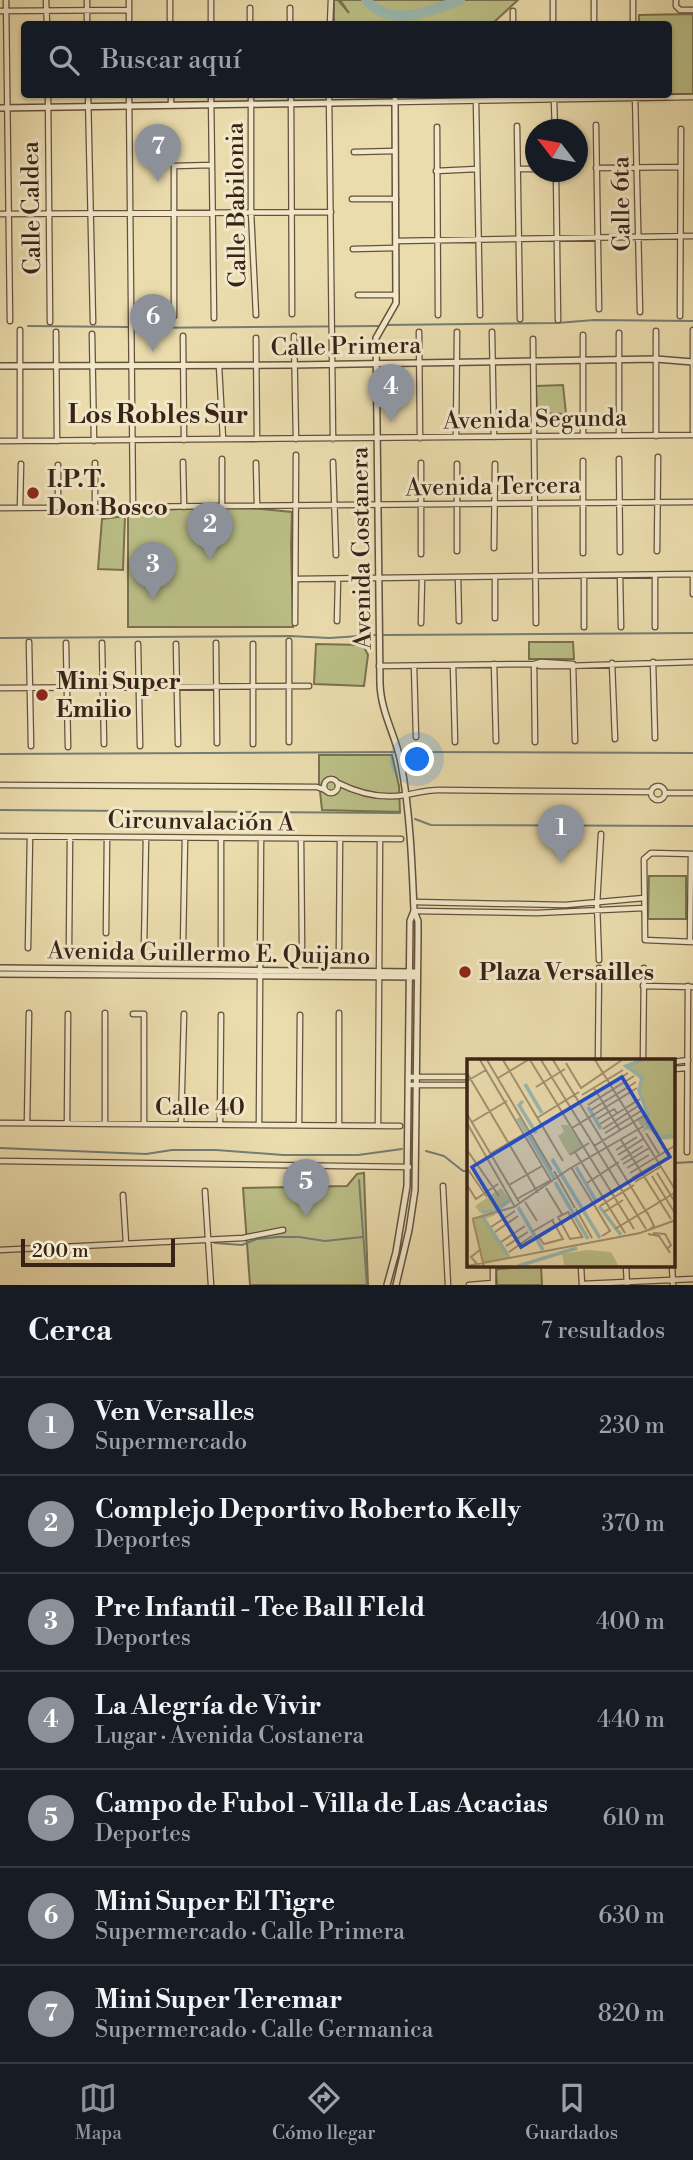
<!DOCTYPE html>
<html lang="es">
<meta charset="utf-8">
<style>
:root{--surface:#171b24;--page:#20242c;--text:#f1f3f6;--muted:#9ea1a6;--line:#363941;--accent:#8c9099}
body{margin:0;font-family:"Libre Bodoni",serif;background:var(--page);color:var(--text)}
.compass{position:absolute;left:525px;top:119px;width:63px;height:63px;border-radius:50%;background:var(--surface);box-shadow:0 2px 5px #0004;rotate:301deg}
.scale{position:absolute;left:21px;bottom:18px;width:154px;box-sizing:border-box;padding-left:7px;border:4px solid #392317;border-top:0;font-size:19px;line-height:24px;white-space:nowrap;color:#392317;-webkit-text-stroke:5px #f2e8ca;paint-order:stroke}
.you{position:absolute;left:418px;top:760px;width:24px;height:24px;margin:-18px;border:5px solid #fff;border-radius:50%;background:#1a73e8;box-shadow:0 0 0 10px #1a73e833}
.badge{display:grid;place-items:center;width:46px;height:46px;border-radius:50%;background:var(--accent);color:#fff;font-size:23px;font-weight:700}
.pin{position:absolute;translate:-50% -58px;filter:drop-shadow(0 2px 4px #0008)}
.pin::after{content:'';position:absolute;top:37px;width:24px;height:21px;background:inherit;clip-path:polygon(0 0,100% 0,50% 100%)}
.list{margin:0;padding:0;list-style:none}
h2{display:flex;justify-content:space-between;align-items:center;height:91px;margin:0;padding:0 28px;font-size:30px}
h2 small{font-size:23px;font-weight:400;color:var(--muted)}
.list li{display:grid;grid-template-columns:46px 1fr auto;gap:21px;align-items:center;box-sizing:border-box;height:98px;padding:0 28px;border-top:2px solid var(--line)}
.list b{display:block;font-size:26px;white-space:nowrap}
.list p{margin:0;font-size:23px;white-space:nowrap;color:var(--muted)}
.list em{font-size:23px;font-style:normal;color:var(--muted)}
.icon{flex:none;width:38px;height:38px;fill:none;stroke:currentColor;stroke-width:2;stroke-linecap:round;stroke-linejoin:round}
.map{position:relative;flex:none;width:693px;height:1285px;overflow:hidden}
.search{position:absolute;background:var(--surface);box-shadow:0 2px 5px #0004;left:21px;right:21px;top:21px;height:77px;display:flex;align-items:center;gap:18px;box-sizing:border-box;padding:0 24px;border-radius:7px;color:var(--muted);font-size:26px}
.sheet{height:777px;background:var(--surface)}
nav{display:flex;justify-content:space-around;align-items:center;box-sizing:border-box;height:98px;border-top:2px solid var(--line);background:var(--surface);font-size:19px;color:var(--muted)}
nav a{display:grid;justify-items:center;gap:4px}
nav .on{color:var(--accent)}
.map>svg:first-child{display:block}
.green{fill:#bbbf87;stroke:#7a714f;stroke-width:2}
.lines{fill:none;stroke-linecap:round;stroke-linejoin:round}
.stream{stroke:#737e73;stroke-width:2}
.river{stroke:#9abab1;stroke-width:10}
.minor-casing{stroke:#66513c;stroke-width:7}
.tertiary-casing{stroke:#66513c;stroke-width:8}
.minor{stroke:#f2e8ca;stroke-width:4.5}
.tertiary{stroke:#f2e8ca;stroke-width:5}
.poi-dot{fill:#8f2418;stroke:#f2e8ca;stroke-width:2.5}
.labels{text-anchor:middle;stroke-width:6;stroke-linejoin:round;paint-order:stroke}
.street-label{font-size:24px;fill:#392317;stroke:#f2e8ca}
.poi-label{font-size:24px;font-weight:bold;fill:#392317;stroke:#f2e8ca;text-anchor:start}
.neighbourhood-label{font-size:26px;font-weight:bold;fill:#392317;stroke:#f2e8ca}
.inset-river{fill:none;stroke:#9abab1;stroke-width:3.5}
.inset-road{fill:none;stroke:#a49271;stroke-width:2}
.view{fill:#1d4ed8;fill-opacity:0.15;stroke:#1d4ed8;stroke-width:3.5}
.inset-edge{fill:none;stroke:#392317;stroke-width:3.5}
</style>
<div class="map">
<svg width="693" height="1285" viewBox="0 0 693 1285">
<rect width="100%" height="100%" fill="#ebdcad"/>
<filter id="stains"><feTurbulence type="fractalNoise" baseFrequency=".00286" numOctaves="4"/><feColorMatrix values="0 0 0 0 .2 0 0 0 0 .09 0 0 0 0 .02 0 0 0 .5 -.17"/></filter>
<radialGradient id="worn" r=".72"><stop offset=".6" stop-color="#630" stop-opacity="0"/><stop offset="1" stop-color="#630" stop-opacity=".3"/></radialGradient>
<path class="green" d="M334,0h4l11,13 -9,-13h178l-26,24h-158z
M693,14v80h-24l-1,-70h-29v-9z
M563,385l3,29 -29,-1 -1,-27z
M232,506l60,6 -1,34 2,81h-165v-115z
M125,516l-2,54 -25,-1 4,-50z
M529,642h44l1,17h-45z
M316,644l47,1 5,10 -4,31 -50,-2z
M319,755h73l7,31 1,26 -78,-2 -3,-28z
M649,876h37v43h-38z
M364,1173l4,112h-118l-7,-97 104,-2 10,-12z
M541,1266l1,19h-45l-1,-14 2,-2z"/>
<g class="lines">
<path class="stream" d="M386,325l171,-2 37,-3 99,1
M28,326l100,1
M134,328l246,-2
M384,635l309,-2
M0,638l290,-2 39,2 46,-3
M0,754l407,-2 286,1
M0,810l400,3
M415,819l16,6 262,1
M0,1148l146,6 26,-4h44l67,5h75l44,-6
M426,1151l18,5 19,15h6
M674,1163l19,-1
M359,1180l8,105
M215,1243l27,2 15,-6 21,-2h21l26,4 37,-4"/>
<path class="river" d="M366,0c25,29 64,11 94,0"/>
<defs>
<path id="minor" d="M6,0l4,321
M46,0l1,24
M87,0v24
M170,0v24
M211,0v24
M553,0v24
M594,0v24
M633,0v24
M676,0v6l4,4h13
M250,8v16
M290,8v16
M0,11l129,-1
M513,11v13
M129,24v-24
M330,24l1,-24
M48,94l2,228
M88,94l5,228
M129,94l4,413
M171,94v11
M211,94l3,224
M251,94v118l5,103
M291,94l1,220
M329,94l4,345
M395,94v8l298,-5
M635,94l5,218
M554,100l1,30
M476,101l4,214
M596,125l3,184
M517,126l3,193
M437,127l1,188
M354,152l41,-1
M596,168l84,-1
M518,169h18
M436,171l41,-2
M556,172l2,148
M352,199h44
M0,214l331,-2
M396,241l297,-5
M353,249l42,-1
M358,295h38
M174,316v-150l38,-1
M680,316l1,-187
M20,330v111
M693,330v101
M656,331v105
M56,332l1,109
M419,332l1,106
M492,332l2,105
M619,333v103
M92,334l2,107
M583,335v101
M183,336l1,104
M294,336l2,103
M256,338l1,101
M533,339l3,284
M219,366l4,73
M456,437l1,-105
M0,441l693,-6
M619,459l1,93
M583,461v92
M183,462l1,45
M333,462l3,93
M256,463l1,43
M457,464v87
M222,506v-47
M58,507v-42
M95,507v-44
M0,508l693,-6
M20,508l1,-44
M494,548l1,-84
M657,551l1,-94
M421,554v-91
M693,574v20
M620,575l1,52
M655,575v52
M584,576v51
M458,577l1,44
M495,577v41
M296,579l397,-5
M337,621l1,-42
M295,623l1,-168
M421,623l1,-45
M289,641v101
M29,642l2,104
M66,643l2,104
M102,643l2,101
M216,643l1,100
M138,644l2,102
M176,644l2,100
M253,644v100
M653,662l2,76
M612,663l3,76
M494,664l2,77
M534,664l1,78
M535,664l5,2h26l127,-4
M573,664l2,77
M453,665l2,77
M379,666l155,-2 7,-2 32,2
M414,666l2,71
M0,688l309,-2
M324 786a7 7 0 1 1 14 0a7 7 0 1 1-14 0Z
M338,783c20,10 44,16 67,12 12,-2 21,-5 34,-5l212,2
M0,785l317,2 8,3
M651 793a7 7 0 1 1 14 0a7 7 0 1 1-14 0Z
M665,793h28
M0,836l401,3
M301,839l1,108
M693,854l-42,-1 -7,6 1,81 48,2
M414,902l151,3 79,-7
M414,911l123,2 107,-5
M106,933l1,-96
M690,942l1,-88
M183,945l2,-107
M69,947l1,-110
M28,948l2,-111
M221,948v-110
M339,948l1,-109
M144,949l2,-112
M599,960l-2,-56 4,-70
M643,986l50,1
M339,1013v112
M133,1014h11v110
M598,1061l1,-93
M643,1061l1,-93
M674,1062l14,-2
M674,1069l13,-1
M408,1077h61
M408,1085h61
M0,1123l400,3
M27,1123l2,-110
M67,1123l1,-109
M105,1123v-110
M181,1124l3,-110
M220,1124l1,-109
M259,1125l2,-287
M299,1125l1,-110
M378,1125l2,-286
M687,1152l1,-166
M0,1161l409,6
M443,1186l5,99
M205,1191l6,94
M123,1195l3,48
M0,1250l243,-12 40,-8
M493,1266v19
M581,1266l1,19
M626,1266l1,19
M672,1266l1,19
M582,1284l111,-5
M469,1285l24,-2"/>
<path id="tertiary" d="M0,108l395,-6 1,201 -20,35 4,346c1,29 16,52 21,79 9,49 11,99 13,148l4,10v17l-3,252 -6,40 -13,55
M0,366l293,-1 363,-6 37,3
M0,968l417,4
M0,974l417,3
M387,1285l9,-33 11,-66 3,-265 4,-10"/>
</defs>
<use href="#minor" class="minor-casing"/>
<use href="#tertiary" class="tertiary-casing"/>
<use href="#minor" class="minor"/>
<use href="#tertiary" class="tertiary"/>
</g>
<g class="poi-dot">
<circle cx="33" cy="493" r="7"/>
<circle cx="42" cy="695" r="7"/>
<circle cx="465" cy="972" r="7"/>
</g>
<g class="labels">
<g class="street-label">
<text transform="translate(621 204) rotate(-91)" y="8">Calle 6ta</text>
<text transform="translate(236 205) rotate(-91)" y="8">Calle Babilonia</text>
<text transform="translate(31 208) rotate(-91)" y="8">Calle Caldea</text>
<text transform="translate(346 346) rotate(-1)" y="8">Calle Primera</text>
<text transform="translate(535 419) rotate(-1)" y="8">Avenida Segunda</text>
<text transform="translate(493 486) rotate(-1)" y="8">Avenida Tercera</text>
<text transform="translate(361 548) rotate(-91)" y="8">Avenida Costanera</text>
<text transform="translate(201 821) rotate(1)" y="8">Circunvalación A</text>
<text transform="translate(209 953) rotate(1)" y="8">Avenida Guillermo E. Quijano</text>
<text x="200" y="1115">Calle 40</text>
</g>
<g class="poi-label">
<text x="47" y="487">I.P.T.<tspan x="47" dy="28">Don Bosco</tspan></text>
<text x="56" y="689">Mini Super<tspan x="56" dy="28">Emilio</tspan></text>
<text x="479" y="980">Plaza Versailles</text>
</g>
<g class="neighbourhood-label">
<text x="158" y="423">Los Robles Sur</text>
</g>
</g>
<g transform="translate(467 1059)">
<rect width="208" height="208" fill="#ebdcad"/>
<path d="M169,1h39v79l-14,1 -13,-11 -7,4 5,-8 -5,1 -4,-6 9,-6 -7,-21 1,-14 -16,-13zM94,66h7l15,22 -14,8 -11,-19 6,-4zM34,129l10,13 -16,10 -15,2 -5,-7zM16,155h15l-13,5 26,38 -27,5 -11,-43zM120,191l24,2 8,15h-54l-3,-13z" fill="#bbbf87"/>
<path class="inset-river" d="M177,1l-18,6 16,11 -3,14 9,23 -1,9 15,14 14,-2M58,25l17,29M56,42l-4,4 17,28M121,48l13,22M51,59l36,60M85,100l48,79M109,108l20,34M88,123l33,57M132,147l22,29M51,148l25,43M15,153l13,-1 14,-10M15,157l26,39M51,207l59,-18"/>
<path class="inset-road" d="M13,1l72,122M20,1l65,110M36,1l60,101M63,1l104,169M74,1l105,169M86,1l94,153M128,1l81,131M99,4l15,25 41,-28M0,14l71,120M31,19l30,-18M0,22l19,-11M69,28l29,-18M127,29l26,42M115,36l41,-25M118,41l43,-27M121,46l46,-29M124,51l45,-28M0,55l52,88M70,59l42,-26M130,60l17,-10 3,4M5,63l35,-21M0,64l48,84M133,65l40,-25M105,69l65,-40M136,70l35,-23M138,74l36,-22M179,74l13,21M154,81l50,79M127,87l51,-31M0,91l32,46M149,91l21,-13M108,93l50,81M23,95l34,-20M103,96l19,-12M151,96l25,-16M154,101l22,-14M156,105l26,-16M104,108l39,64 -8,5M0,109l20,29M160,109l22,-13M87,112l21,37M163,114l46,-28M190,114l18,29M185,117l24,39M165,119l22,-13M168,123l25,-15M120,124l32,-21M0,126l9,14 22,-15M42,126l33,-19M79,129l16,26M50,140l34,-19M58,143l12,19M133,147l34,-21M109,150l16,29M137,153l19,-12M180,153l7,14 -5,4M5,160l42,-12 55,-38 75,-43M6,161l11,47M24,168l24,-16M148,170l61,-37M28,173l23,-16M65,173l22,-13M186,174l12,1 6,11 -3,3M181,175l11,2 11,17M71,177l6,8 19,-5 -11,-19M69,178l19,-11M115,178l-12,2 -12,-22 10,-5 15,26M34,183l24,-16M39,187l22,-14M42,193l23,-16M10,205l-6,-7 10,-8M0,207l173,-33 36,-13"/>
<path class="view" d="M155,18l48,80 -149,90 -49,-80z"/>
<rect width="208" height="208" class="inset-edge"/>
</g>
<rect width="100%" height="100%" filter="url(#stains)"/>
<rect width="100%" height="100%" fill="url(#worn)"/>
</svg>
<svg class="compass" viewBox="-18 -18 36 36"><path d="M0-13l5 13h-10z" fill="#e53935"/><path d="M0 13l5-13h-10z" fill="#9ea1a6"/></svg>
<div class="scale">200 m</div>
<div class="you"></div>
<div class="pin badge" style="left:561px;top:863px">1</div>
<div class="pin badge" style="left:210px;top:560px">2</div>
<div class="pin badge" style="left:153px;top:600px">3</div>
<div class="pin badge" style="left:391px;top:422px">4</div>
<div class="pin badge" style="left:306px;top:1217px">5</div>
<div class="pin badge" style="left:153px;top:352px">6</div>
<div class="pin badge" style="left:158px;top:182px">7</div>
<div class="search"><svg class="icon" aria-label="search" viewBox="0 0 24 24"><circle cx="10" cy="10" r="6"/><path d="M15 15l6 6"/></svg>Buscar aquí</div>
</div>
<section class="sheet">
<h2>Cerca<small>7 resultados</small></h2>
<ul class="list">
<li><span class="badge">1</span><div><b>Ven Versalles</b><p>Supermercado</p></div><em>230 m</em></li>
<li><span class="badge">2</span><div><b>Complejo Deportivo Roberto Kelly</b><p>Deportes</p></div><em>370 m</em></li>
<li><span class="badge">3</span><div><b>Pre Infantil - Tee Ball FIeld</b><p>Deportes</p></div><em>400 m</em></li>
<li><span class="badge">4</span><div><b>La Alegría de Vivir</b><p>Lugar · Avenida Costanera</p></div><em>440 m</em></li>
<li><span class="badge">5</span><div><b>Campo de Fubol - Villa de Las Acacias</b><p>Deportes</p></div><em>610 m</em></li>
<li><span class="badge">6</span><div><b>Mini Super El Tigre</b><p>Supermercado · Calle Primera</p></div><em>630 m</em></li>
<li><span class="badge">7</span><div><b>Mini Super Teremar</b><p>Supermercado · Calle Germanica</p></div><em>820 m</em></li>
</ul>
</section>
<nav>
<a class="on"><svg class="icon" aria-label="map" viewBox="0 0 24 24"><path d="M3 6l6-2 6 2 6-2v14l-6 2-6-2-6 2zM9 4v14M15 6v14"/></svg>Mapa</a>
<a><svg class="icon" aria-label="directions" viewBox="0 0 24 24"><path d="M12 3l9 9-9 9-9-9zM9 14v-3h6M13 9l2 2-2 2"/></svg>Cómo llegar</a>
<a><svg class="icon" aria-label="saved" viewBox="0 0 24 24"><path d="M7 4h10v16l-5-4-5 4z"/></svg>Guardados</a>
</nav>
